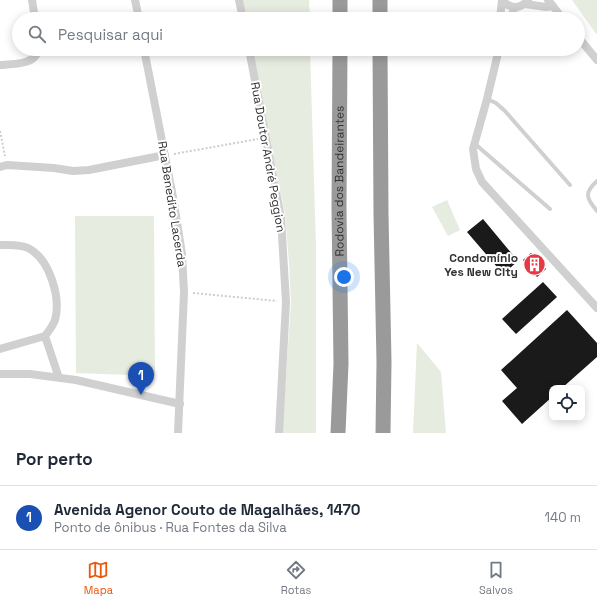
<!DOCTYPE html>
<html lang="pt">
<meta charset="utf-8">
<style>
:root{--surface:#fff;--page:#f6f6f7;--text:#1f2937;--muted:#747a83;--line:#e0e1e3;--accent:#ea580c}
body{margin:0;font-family:"Space Grotesk",sans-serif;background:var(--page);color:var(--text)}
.controls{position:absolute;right:12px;bottom:12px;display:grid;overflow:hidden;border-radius:8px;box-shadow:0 2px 10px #0003}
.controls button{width:36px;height:36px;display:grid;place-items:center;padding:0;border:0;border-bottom:1px solid var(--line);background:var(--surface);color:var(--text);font:20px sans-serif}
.you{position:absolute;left:344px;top:277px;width:14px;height:14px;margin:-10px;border:3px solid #fff;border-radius:50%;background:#1a73e8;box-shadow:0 0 0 6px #1a73e833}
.badge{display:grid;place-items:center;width:26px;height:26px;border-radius:50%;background:var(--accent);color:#fff;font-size:13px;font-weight:700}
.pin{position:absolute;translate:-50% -33px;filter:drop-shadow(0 1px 2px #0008)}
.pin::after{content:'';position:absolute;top:21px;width:14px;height:12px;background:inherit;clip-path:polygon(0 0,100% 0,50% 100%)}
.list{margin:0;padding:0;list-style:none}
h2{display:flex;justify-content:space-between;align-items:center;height:52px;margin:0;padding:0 16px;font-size:17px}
h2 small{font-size:13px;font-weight:400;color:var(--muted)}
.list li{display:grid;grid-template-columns:26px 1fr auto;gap:12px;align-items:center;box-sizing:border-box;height:64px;padding:0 16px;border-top:1px solid var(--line)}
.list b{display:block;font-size:15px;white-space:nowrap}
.list p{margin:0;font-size:13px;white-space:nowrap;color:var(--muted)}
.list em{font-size:13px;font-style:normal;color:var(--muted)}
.icon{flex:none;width:22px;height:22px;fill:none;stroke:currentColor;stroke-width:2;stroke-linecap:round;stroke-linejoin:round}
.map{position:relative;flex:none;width:597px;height:433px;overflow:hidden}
.search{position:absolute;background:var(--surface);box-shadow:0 2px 10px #0003;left:12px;right:12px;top:12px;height:44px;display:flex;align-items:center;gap:10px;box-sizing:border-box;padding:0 14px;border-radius:22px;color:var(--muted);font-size:15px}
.sheet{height:116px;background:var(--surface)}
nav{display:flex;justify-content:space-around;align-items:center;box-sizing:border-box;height:56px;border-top:1px solid var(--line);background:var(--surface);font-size:11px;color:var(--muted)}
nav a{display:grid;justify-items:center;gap:2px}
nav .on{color:var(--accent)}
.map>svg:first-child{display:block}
.green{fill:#e6ecdf}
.building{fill:#1a1a1a}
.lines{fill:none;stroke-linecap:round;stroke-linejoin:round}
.path{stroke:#cdcdcd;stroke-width:2;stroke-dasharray:2 2;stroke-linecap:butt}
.lane{stroke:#d0d0d0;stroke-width:4}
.street{stroke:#d0d0d0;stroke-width:8}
.highway{stroke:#9a9a9a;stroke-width:15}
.labels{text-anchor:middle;stroke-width:4;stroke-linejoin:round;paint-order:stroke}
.street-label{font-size:12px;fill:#333;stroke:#fff}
.poi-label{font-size:12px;font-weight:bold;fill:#333;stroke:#fff;text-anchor:end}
</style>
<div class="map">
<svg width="597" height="433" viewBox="0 0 597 433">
<rect width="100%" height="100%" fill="#fff"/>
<path class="green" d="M243,0h66l1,19h-63z
M572,0h25v35z
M252,49h58l6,197v187h-34l9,-131 -2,-39 -4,-48z
M447,200l13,30 -12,6 -16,-29z
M75,216h79l1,160 -79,-3z
M417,343l24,29 5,61h-33z"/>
<path class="building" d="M483,219l35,42 -15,13 -36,-42z
M531,253l15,16 -9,8 -14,-17z
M543,282l14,15 -41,37 -14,-15z
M567,310l30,33v14l-35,31h-10v9l-30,27 -20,-23 15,-13 -16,-18z"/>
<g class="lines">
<path class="path" d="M0,131l5,25
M174,154l84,-15
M193,293l84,8"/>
<path class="lane" d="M487,99l9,4 9,8 65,74
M474,143l76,66
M597,181c-13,12 -11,17 0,30"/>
<path class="street" d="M32,0l3,19
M135,0l4,19
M239,0l4,19
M502,0c8,9 18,10 26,0
M548,0l15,19
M525,4l21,3 7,-1
M500,19l2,-19
M510,19l5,-12
M578,37l19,23
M144,49l29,148 9,57 2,38 -6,141
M249,49l32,169 5,84 -7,131
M499,49l-12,50 -14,50 3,20 6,13 115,126
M0,65c12,-1 37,0 38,-16
M0,167l7,-2 47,3 19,3 16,-1 76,-15
M0,245c9,0 20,-1 28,3 22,11 33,50 27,72 -2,6 -7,12 -10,16l-45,13
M45,336l14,42
M0,374h30l46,6 104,24"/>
<g class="highway">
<path d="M380,0v19"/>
<path d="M340,19v-19"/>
<path d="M380,49l1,165 3,148 -1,71"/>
<path id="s1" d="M338,433l3,-69 -2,-157 1,-158"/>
</g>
</g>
<defs>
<symbol id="building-disc" viewBox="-11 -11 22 22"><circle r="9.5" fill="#e63946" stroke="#fff"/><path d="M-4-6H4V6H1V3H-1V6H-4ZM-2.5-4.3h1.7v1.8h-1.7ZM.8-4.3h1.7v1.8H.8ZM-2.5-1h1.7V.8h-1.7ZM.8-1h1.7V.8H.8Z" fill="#fff"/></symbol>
</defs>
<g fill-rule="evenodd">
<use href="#building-disc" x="522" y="252" width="25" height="25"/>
</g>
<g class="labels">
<g class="street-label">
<text transform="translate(268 157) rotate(80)" y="4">Rua Doutor André Peggion</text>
<text dy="4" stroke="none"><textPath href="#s1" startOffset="252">Rodovia dos Bandeirantes</textPath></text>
<text transform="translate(172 204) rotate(81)" y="4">Rua Benedito Lacerda</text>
</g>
<g class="poi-label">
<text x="518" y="262">Condomínio<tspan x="518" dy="14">Yes New City</tspan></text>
</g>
</g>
</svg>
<div class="controls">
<button><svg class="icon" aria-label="locate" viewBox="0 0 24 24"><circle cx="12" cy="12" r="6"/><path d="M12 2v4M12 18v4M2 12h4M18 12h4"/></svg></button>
</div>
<div class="you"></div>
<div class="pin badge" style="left:141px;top:395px;background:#1a4fb4">1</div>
<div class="search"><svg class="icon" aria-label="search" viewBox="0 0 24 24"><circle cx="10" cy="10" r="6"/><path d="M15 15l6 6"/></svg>Pesquisar aqui</div>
</div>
<section class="sheet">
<h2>Por perto<small></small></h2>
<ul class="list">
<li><span class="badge" style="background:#1a4fb4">1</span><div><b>Avenida Agenor Couto de Magalhães, 1470</b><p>Ponto de ônibus · Rua Fontes da Silva</p></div><em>140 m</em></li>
</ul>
</section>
<nav>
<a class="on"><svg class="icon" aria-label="map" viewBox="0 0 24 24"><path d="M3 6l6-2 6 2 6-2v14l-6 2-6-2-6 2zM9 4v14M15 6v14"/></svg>Mapa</a>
<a><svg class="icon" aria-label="directions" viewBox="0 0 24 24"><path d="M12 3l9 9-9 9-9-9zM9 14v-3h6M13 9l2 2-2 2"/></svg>Rotas</a>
<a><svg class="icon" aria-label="saved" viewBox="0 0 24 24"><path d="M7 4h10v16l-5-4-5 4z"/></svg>Salvos</a>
</nav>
